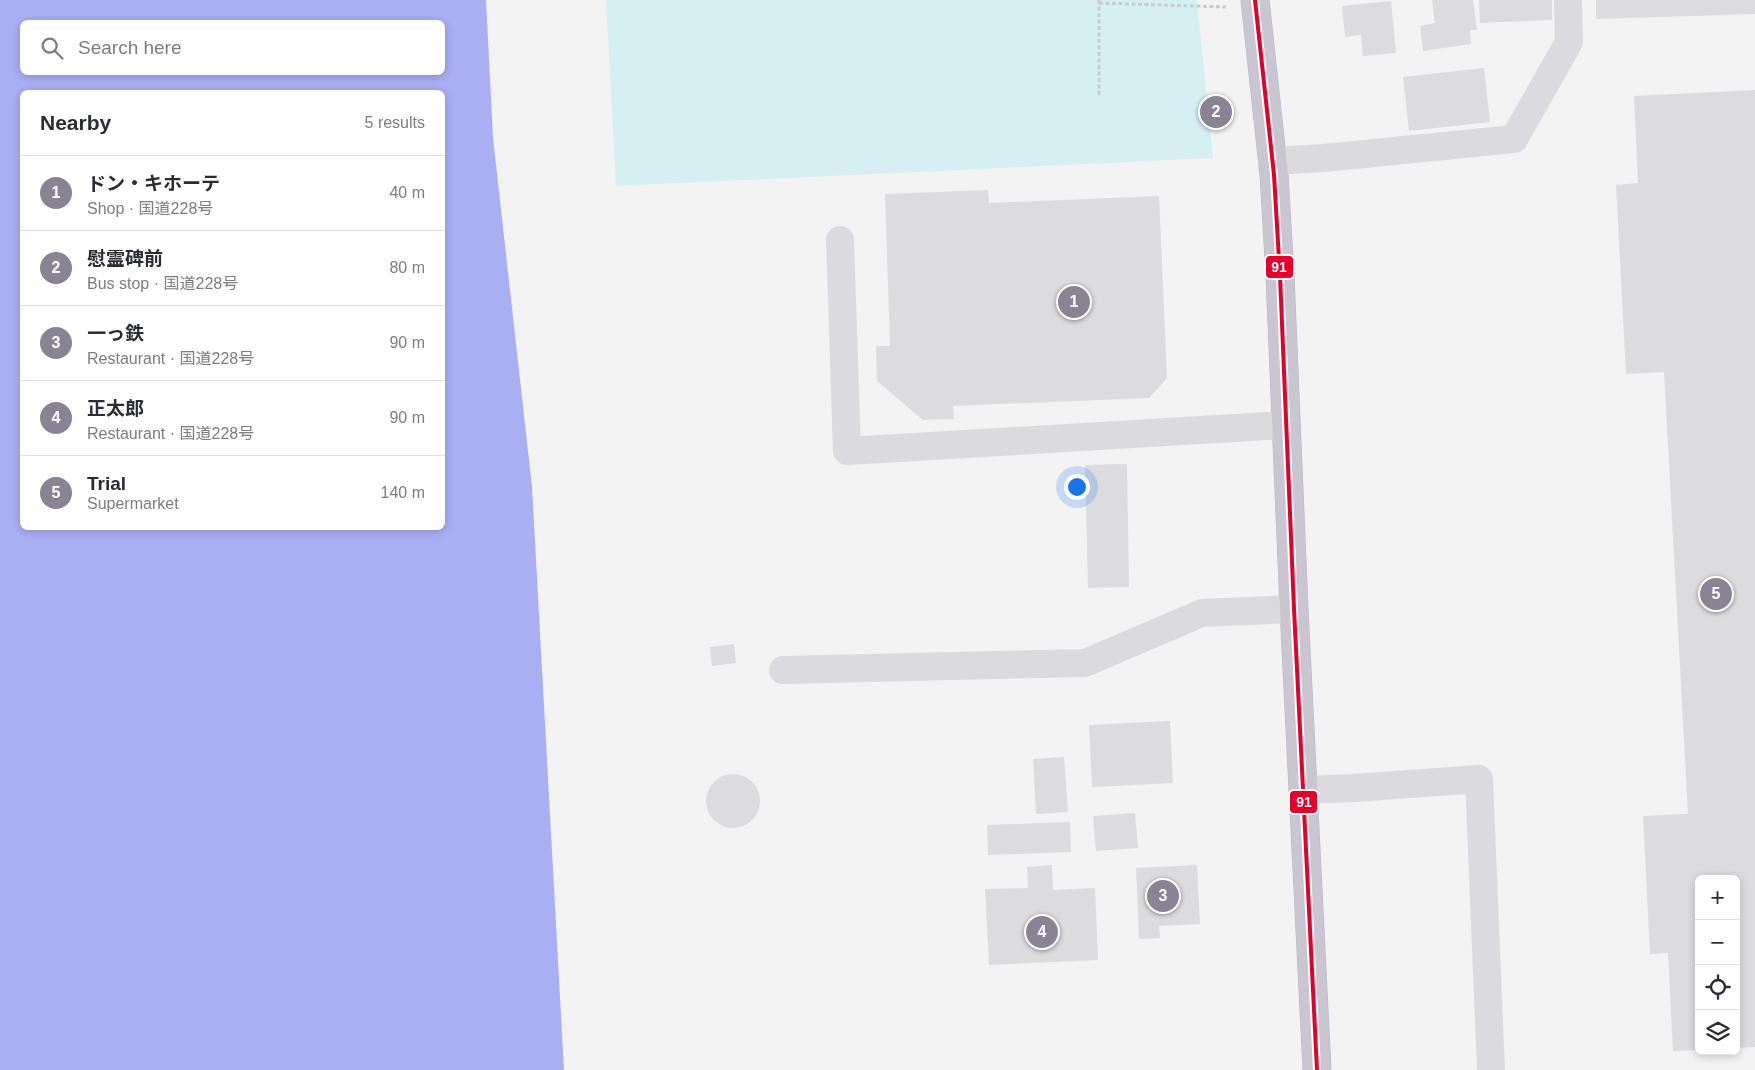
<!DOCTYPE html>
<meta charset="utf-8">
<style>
:root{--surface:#fff;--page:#f2f2f3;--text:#2b2b33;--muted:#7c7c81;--line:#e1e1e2;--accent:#888494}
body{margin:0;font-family:Arial,"Noto Sans JP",sans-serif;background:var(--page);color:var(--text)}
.controls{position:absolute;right:15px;bottom:15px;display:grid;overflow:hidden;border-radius:8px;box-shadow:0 2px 8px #0003}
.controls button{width:45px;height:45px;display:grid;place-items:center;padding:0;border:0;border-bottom:1px solid var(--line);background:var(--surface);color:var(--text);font:25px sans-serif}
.you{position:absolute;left:1076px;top:486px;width:18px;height:18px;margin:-12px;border:4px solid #fff;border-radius:50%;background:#1a73e8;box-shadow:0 0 0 8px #1a73e833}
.badge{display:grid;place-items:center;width:32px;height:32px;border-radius:50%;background:var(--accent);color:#fff;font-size:16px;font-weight:700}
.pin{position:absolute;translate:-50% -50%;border:2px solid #fff;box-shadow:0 1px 5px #0006}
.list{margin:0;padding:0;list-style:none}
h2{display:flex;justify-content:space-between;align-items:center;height:65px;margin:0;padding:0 20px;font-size:21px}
h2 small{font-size:16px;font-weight:400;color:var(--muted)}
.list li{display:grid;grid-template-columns:32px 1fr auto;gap:15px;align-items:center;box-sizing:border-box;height:75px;padding:0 20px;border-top:1px solid var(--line)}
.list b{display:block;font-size:19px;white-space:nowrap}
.list p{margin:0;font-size:16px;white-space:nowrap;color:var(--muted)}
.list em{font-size:16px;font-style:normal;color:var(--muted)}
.icon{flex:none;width:28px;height:28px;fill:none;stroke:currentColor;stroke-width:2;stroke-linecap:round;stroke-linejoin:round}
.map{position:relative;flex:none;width:1755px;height:1070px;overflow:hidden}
.search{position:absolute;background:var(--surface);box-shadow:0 2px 8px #0003;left:20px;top:20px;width:425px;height:55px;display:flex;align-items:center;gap:12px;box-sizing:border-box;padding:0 18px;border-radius:8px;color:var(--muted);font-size:19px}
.panel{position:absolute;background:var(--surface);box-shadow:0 2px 8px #0003;left:20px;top:90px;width:425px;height:440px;border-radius:8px}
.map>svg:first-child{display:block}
.green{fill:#d6eff3}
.water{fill:#aaaef2;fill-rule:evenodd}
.building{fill:#dcdcde}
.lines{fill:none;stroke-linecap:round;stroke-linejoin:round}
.highway-casing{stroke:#bab7c3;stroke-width:29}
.path{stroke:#c5cdd3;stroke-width:3;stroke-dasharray:4 2.5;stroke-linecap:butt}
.minor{stroke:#dbdadf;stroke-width:28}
.highway{stroke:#c9c6d1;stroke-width:28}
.bus-1-casing{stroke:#fff;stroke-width:8}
.bus-1{stroke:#e4002b;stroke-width:4}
.line-badge{stroke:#fff;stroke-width:2}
.badge-label{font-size:14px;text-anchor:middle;font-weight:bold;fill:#fff}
</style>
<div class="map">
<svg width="1755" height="1070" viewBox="0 0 1755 1070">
<rect width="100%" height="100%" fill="#f3f3f3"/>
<path class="green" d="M606,0h591l16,158 -597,28z"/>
<path class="water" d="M0,0h486l7,138 39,349 32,583h-564zM22,22h420v50h-420zM22,92h420v436h-420z"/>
<path class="building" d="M1432,0h41l4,30h-7l1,14 -48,7 -3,-25 15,-3z
M1479,0h73v20l-72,3z
M1596,0h159v14l-159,5z
M1391,1l5,52 -33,3 -2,-21 -16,2 -3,-31z
M1484,68l6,54 -81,9 -6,-54z
M1755,90v957l-19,1v-169h-37v171l-26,1 -5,-98 -18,1 -7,-138 45,-2 -24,-442 -38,2 -10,-189 22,-2 -4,-87z
M988,190l1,13 170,-7 8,182 -18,20 -196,8 1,13 -31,1 -46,-39 -1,-35h14l-5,-152z
M1127,464l2,123 -41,1 -3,-123z
M734,644l2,19 -24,3 -2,-19z
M1170,721l3,62 -81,4 -3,-62z
M1064,757l4,55 -32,2 -3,-55z
M706 801a27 27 0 1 1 54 0a27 27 0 1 1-54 0Z
M1135,813l3,35 -42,3 -3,-35z
M1070,822l1,30 -83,3 -1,-30z
M1052,865l1,25 42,-2 3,72 -109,5 -4,-76 43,-1 -1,-21z
M1197,865l3,59 -41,2 1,12 -21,1 -3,-71z"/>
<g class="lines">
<defs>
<path id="highway" d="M1255,0l19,175 6,101 14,333 23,461"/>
</defs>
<use href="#highway" class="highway-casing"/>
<path class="path" d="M1099,0v97
M1099,3l127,4"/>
<path class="minor" d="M1272,161l52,-3 190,-19 55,-97 -1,-42
M840,240l7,211 439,-26
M783,670l302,-7 117,-50 92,-4
M1303,790l51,-2 125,-9 12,291"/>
<use href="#highway" class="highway"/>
<defs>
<path id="bus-1" d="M1255,0l19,175 6,101 14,333 23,461"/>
</defs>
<use href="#bus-1" class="bus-1-casing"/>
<use href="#bus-1" class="bus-1"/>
</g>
<g class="line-badge">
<rect x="1265" y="255" width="29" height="24" rx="5" fill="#e4002b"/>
<rect x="1289" y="790" width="29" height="24" rx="5" fill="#e4002b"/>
</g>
<g class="badge-label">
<text x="1279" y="272">91</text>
<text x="1304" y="807">91</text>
</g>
</svg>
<div class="controls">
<button>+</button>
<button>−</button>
<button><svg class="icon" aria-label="locate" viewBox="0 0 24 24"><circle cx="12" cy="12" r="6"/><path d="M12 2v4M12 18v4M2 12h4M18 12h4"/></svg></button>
<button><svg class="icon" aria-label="layers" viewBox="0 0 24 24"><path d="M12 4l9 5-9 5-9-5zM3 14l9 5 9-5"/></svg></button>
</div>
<div class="you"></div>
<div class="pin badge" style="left:1074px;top:302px">1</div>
<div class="pin badge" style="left:1216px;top:112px">2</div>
<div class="pin badge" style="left:1163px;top:896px">3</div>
<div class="pin badge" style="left:1042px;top:932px">4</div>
<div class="pin badge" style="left:1716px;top:594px">5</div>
<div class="search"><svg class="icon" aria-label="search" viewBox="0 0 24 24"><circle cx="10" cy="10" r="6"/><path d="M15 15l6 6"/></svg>Search here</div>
<section class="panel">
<h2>Nearby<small>5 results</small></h2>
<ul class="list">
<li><span class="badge">1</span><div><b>ドン・キホーテ</b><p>Shop · 国道228号</p></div><em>40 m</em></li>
<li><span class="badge">2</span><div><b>慰霊碑前</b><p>Bus stop · 国道228号</p></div><em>80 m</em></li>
<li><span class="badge">3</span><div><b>一っ鉄</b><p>Restaurant · 国道228号</p></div><em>90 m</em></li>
<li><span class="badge">4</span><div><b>正太郎</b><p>Restaurant · 国道228号</p></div><em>90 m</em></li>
<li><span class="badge">5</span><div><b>Trial</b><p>Supermarket</p></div><em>140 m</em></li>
</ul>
</section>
</div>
